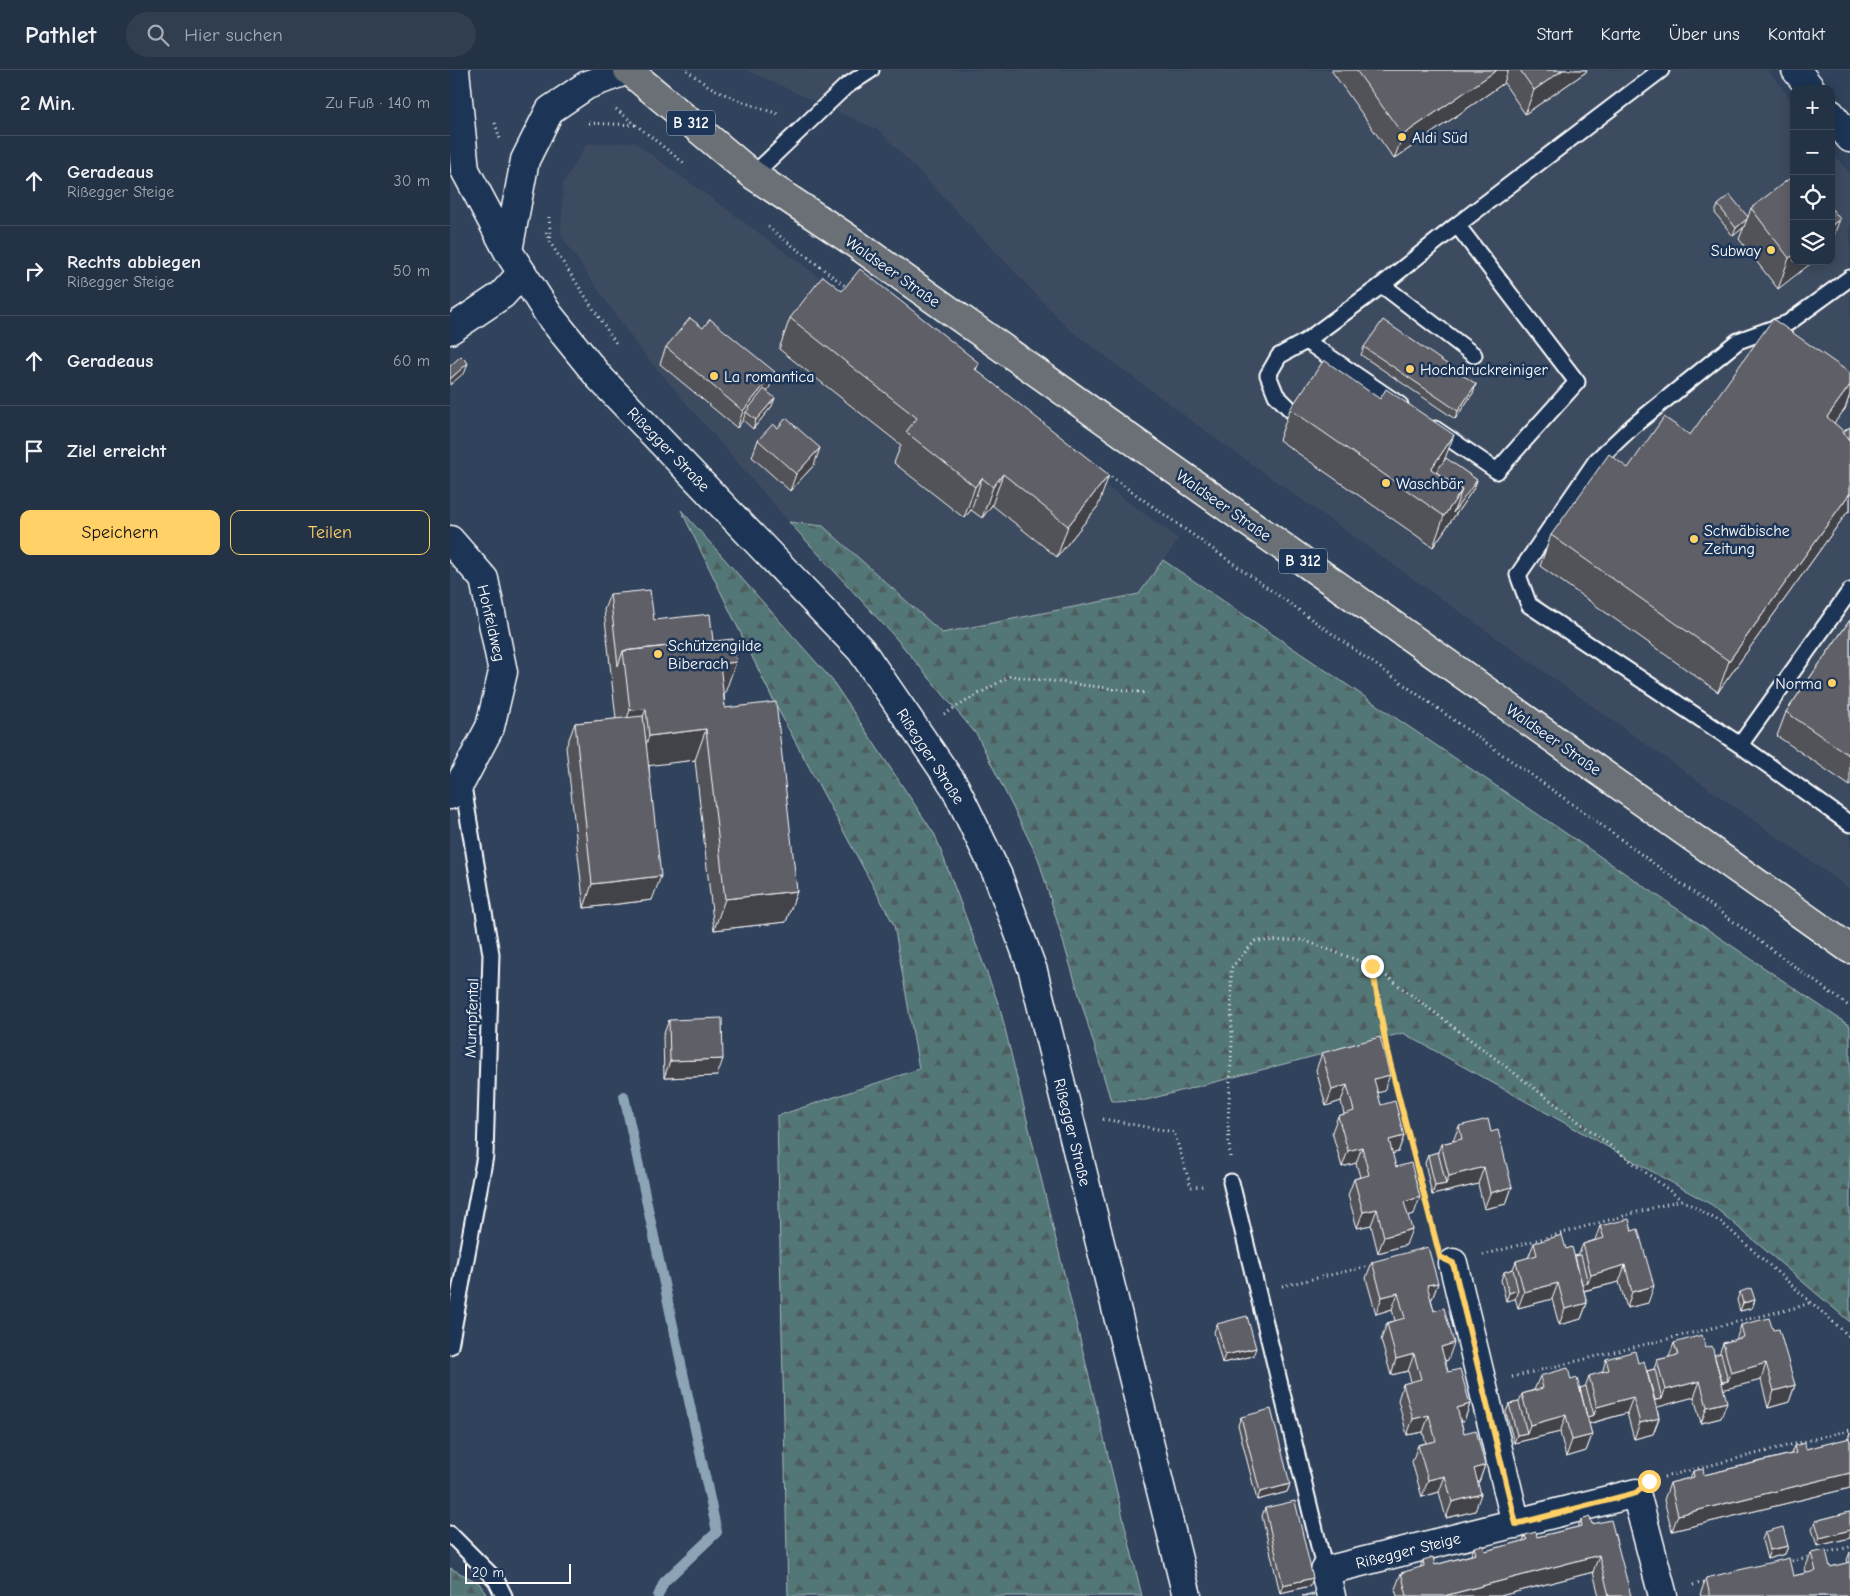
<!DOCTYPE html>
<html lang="de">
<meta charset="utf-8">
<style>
:root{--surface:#243245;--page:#303e50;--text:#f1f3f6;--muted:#a3aab3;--line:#414d5e;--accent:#ffd166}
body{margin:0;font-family:"Comic Neue",sans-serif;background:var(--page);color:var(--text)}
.controls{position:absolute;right:15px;top:15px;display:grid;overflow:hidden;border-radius:10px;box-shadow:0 2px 12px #0003}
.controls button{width:45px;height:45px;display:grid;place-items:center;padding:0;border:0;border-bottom:1px solid var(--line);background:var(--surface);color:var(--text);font:25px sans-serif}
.scale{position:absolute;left:15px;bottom:12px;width:106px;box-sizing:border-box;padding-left:5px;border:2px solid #fff;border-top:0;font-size:14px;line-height:18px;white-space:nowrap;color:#fff;-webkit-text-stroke:4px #1d3557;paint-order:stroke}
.stop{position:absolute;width:15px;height:15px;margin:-11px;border:4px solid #ffd166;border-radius:50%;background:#fff}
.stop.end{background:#ffd166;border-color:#fff;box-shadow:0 1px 5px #0008}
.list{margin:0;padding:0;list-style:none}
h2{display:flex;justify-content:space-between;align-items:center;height:65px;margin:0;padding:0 20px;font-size:21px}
h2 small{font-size:16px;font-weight:400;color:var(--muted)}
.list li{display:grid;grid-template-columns:32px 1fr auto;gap:15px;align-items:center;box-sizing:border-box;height:90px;padding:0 20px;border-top:1px solid var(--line)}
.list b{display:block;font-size:19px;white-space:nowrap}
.list p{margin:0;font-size:16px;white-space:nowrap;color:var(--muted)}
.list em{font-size:16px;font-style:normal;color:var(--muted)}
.actions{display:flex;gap:10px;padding:15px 20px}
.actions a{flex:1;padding:11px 0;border:1px solid var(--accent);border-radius:10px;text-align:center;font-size:18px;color:var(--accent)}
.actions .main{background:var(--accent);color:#111}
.icon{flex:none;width:28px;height:28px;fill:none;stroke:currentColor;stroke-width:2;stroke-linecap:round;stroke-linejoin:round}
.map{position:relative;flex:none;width:1400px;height:1526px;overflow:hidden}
header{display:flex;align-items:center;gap:30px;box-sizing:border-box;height:70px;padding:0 25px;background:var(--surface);border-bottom:1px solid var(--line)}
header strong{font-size:24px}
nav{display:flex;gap:28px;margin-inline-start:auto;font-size:18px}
.search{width:350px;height:45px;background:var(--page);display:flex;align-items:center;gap:12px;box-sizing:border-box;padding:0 18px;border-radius:28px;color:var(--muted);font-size:19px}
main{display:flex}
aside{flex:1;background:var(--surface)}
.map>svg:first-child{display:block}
.built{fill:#3e4b60}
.forest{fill:url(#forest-firs);stroke:#a8babb}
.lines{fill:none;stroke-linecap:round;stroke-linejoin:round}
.stream{stroke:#8ca4b6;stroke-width:10}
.service-casing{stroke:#fff;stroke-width:19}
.minor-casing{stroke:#fff;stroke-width:31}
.tertiary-casing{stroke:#fff;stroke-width:31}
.primary-casing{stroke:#fff;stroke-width:31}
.path{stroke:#fff;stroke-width:3;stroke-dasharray:1 4;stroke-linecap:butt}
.service{stroke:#1d3557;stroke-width:15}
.minor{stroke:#1d3557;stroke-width:28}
.tertiary{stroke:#1d3557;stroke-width:28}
.primary{stroke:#6b7074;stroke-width:28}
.wall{fill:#515259;stroke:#fff}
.shaded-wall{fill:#424249;stroke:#fff}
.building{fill:#5e5f68;stroke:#fff}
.route{stroke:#ffd166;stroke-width:6}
.poi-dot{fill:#ffd166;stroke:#1d3557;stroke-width:2}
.labels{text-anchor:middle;stroke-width:5;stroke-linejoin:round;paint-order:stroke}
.shield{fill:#1d3557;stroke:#bbc2cd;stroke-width:1}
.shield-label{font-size:15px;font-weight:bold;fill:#fff}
.poi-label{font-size:16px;fill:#fff;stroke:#1d3557;text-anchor:start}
.street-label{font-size:16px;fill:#fff;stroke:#1d3557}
</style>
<header>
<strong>Pathlet</strong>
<div class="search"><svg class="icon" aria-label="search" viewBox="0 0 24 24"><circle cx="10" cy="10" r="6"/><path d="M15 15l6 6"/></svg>Hier suchen</div>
<nav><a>Start</a><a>Karte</a><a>Über uns</a><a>Kontakt</a></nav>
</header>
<main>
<aside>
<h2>2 Min.<small>Zu Fuß · 140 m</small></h2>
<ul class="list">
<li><svg class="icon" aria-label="ahead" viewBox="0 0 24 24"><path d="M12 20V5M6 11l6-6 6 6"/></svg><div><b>Geradeaus</b><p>Rißegger Steige</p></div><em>30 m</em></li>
<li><svg class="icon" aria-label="right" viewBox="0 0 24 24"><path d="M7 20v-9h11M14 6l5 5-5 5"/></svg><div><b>Rechts abbiegen</b><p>Rißegger Steige</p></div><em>50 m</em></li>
<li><svg class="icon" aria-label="ahead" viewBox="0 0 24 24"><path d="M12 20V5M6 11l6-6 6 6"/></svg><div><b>Geradeaus</b></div><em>60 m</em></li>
<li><svg class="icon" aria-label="arrive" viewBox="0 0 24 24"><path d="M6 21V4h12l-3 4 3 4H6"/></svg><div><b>Ziel erreicht</b></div></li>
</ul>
<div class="actions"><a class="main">Speichern</a><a>Teilen</a></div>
</aside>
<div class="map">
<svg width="1400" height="1526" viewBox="0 0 1400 1526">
<defs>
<pattern id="forest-firs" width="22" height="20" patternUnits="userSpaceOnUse" patternTransform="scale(1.25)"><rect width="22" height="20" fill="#527677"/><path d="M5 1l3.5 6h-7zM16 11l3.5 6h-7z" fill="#4e5d5d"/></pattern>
</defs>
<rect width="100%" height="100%" fill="#30425c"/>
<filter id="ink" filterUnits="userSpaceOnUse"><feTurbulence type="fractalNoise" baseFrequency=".02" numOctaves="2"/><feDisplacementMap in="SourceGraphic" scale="10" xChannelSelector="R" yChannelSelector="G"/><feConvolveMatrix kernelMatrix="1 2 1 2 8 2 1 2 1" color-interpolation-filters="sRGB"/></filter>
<g filter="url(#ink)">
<path class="built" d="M296,0h1022l26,33v158h37v-110l19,23v715l-631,-448 -149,-111 -190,-199z
M184,72l545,397 -40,55 -197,39 -119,-106 -34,-5 -151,-175 -77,-111 2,-53 24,-39z"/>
<path class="forest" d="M231,440l151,170 103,155 65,173 142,588h-354l-11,-480 142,-47 -25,-144 -120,-223z
M339,452l34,4 119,107 197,-39 24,-34 687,466v296l-138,-117 -309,-172 -257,67 -35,1 -73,-243 -61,-123 -83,-99z
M0,1498l29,15 8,13h-37z"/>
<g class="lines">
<path class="stream" d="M174,1026l93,436 -53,50 -6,14"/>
<defs>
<path id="service" d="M303,105l92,-88 26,-17
M1400,208l-62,45 -50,18 -105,85 -37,35 -78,114 11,30 211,140 110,79
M932,215l92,70
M856,271l94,64
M846,345l-20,-20 -8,-20 11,-19 27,-15 76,-56 75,-60 204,-155
M985,359l62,42 80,-89 -120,-157
M1290,675l110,-154
M781,1112l94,389
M0,1276l35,-190 6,-202 -29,-174
M0,1464l46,46 8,16"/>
<path id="minor" d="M1346,0l15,19
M1381,44l19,24
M0,260l52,-35 20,-22
M0,470l34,39 19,93 -13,55 -28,53 -12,15
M1003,1193l63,261
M881,1526l-6,-25 311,-78 27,103"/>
<path id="tertiary" d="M5,0l10,100 43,81 41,64 50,62 262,273 94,137 43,89 35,95 154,625
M58,181l17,-91 25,-50 37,-25 41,-15"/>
<path id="primary" d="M178,0l125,105 93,62 1004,712"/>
</defs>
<use href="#service" class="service-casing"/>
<use href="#minor" class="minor-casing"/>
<use href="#tertiary" class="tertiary-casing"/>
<use href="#primary" class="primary-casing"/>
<path class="path" d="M237,0c23,22 61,34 91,44
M166,39l69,55
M45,53l5,16
M139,53l46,2
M99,147l2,24
M318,157l80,61
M96,162l5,12 66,101
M657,404l475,337 268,196
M494,644l66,-38 138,17
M923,896l14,85 48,185
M653,1049l71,13 17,55 14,-1
M780,1087l-2,-34 4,-81 -1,-74 24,-27 48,-1 70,26 309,234 40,23 128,114
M1033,1185l198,-55
M832,1216l92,-21
M1062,1307l286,-70 14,-5
M1214,1407l186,-47
M1374,1483l26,-6
M1337,1492l26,-6
M1243,1515l15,-4"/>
<use href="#service" class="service"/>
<use href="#minor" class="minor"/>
<use href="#tertiary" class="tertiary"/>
<use href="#primary" class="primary"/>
</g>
<path class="wall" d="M881,0h256l-1,2 -61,42 -21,-31 -110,76z
M1268,135l30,12 3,-9 43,53 -16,28 -39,-50 5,-12 -11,9 -18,-23z
M392,221l137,72 -3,7 122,136 -41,51 -65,-52 -10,13 -11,-8 -7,8 -70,-55 7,-18 -122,-96 11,-31z
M216,277l103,42 -2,2 5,15 -19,23 -10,-9 -6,8 -77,-64z
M914,277l112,37 -3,9 -18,26 -94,-64z
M1400,303v21l-5,15 -11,14 9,9 7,-5v84h-2l-130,181 -178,-126 11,-31 77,-67 62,-33z
M840,339l155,49 32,22 -3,8 -41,59 -154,-107z
M308,370l56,25 -24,26 -38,-34z
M160,524l44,26 59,21 12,52 -1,1 1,14 72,183 -11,31 -72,8 -19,-170 -46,5 3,135 -68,8 -18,-161 9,-24 41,-4 -12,-109z
M1400,550v166l-73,-50 9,-24z
M219,950l48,56 -53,2 -1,-42z
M872,983l62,38 -7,2 4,12 23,31 -6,16 -6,2 4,13 18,47 -6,1 -2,30 -28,8 -7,-28 -14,3 -9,-33 6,-16 6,-2 -4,-14 -14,4 -10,-35 6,-16 6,-2 -3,-13 -15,5 -10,-36z
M1009,1056l32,6 21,55 -6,17 -22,5 -6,-25 -46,11 -7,-32 3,-8 10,-3 3,-8 12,-3z
M1150,1156l48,77 -21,5 -8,-26 -35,9 3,12 -6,16 -22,6 -7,-26 -34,9 -3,-10 -9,3 -5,-21 3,-8 9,-3 3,-8 12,-3 6,-15 32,6 9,7 3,-1 5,-11 12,-4z
M922,1192l66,21 -6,16h-1l17,61 -3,1 3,11 22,32 -6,17h-3l3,12 21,32 -6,17h-2l-2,29 -29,7 -7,-26 -17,5 -10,-35 6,-17 8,-2 -3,-11 -16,3 -9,-35 5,-16 8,-2 -3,-11 -17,4 -10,-35 6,-17 8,-2 -3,-12 -16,5 -10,-36z
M1290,1222l15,8 -3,8 -12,3 -3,-11z
M767,1254l36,32 -31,7 -8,-31z
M1291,1255l32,5 22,55 -6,17 -21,6 -7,-28 -37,9 -3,29 -20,5 -7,-26 -37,10 2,11 -6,16 -19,5 -7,-26 -38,11 3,11 -6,16 -20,6 -6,-25 -46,11 -8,-31 3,-8 10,-2 3,-8 12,-4 6,-14 31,4 9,8 5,-1 4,-11 13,-3 4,-14 32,4 9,8 7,-2 3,-9 12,-3 5,-14 32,5 8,7 5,-1 4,-11 13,-3z
M791,1347l49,67 -3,8 -30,8 -19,-75z
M1400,1362v56l-178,43 -8,-31 6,-17 20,-5 3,-7 11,4 87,-21 3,-8 12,3 42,-10z
M815,1438l45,78 -30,7 -18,-77z
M1400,1442v26l-33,8 -5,-17 3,-8z
M1131,1450l11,4 39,72h-32l-6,-24 -93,24h-103l-2,-7 6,-16 19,-5 3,-8 12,5 36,-10 3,-8 11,4 38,-10 2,-6 12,2 41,-10z
M1315,1462l23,14 -3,8 -18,5 -5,-19z
M1400,1482v44h-149l-1,-1 6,-17 87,-2 13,-3 -1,-4 6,-16 19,14 18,-4 -1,-3z"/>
<path class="shaded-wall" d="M1047,0h11l-4,13 -110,76 9,-24z
M1113,0h24l-1,2 -61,42 9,-24z
M1297,149l-3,8 -11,9 3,-8z
M1390,149l-9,24v-17z
M1344,185v6h20l-36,28 11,-31z
M18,293l-3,9 -15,13v-6z
M325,302l-6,17 -21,25 -2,-2 -3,8 -6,8 6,-17z
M1026,314l-3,9 -18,26 3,-8z
M1400,315v9l-5,15 -30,39 12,-31z
M325,328l-3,8 -19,23 3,-9z
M1004,365l-12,31 -18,27 7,-24z
M370,378l-6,17 -24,26 6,-17z
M553,404l-11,31 -10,13 11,-31z
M659,405l-11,31 -41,51 11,-31z
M532,408l-11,32 -7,8 11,-31z
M1027,410l-3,8 -41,59 11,-31 18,-26z
M1400,423v18h-2l-130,181 11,-31z
M286,592l-11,31 -16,2 11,-31z
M196,639l-12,31 -15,1 11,-31z
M256,659l-11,31 -57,7 11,-31z
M211,806l-9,24 -68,8 8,-24z
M347,821l-11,31 -72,8 11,-31z
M273,989l-6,17 -53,2 6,-17z
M940,1005l-6,16 -16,5 6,-17z
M897,1015l-6,16 -15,5 6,-16z
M954,1066l-6,16 -15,4 6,-16z
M912,1077l-6,16 -14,4 6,-16z
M1034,1097l-6,17 -46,11 3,-9 11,-2 3,-8z
M1062,1117l-6,17 -22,5 6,-16z
M970,1127l-6,17 -16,4 6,-16z
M927,1139l-6,16 -14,3 6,-16z
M962,1159l-6,16 -28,8 6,-16z
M1175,1195l-6,17 -45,11 3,-8 11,-2 3,-8z
M988,1213l-6,16 -11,3 6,-17z
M1108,1213l-6,16 -34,9 6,-16z
M1204,1216l-6,17 -21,5 5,-16z
M1068,1220l-3,9 -9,2 3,-8z
M948,1223l-6,16 -16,5 6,-17z
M1305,1230l-3,8 -12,3 3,-8z
M1137,1233l-6,16 -22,6 6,-16z
M1004,1273l-6,17 -13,3 6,-16z
M806,1278l-3,8 -31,7 3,-8z
M964,1284l-6,17 -17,4 5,-16z
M1316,1293l-5,17 -47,12 3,-8 11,-3 3,-8z
M1250,1311l-6,16 -47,13 3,-9 12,-2 3,-9z
M1345,1315l-6,17 -21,6 6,-17z
M1183,1327l-6,16 -47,13 3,-8 11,-3 3,-8z
M1277,1332l-6,16 -20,5 6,-16z
M1020,1334l-6,17 -12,3 5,-16z
M979,1345l-6,17 -16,3 6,-16z
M1116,1345l-6,17 -46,11 3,-8 10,-2 3,-8z
M1209,1348l-6,16 -19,5 6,-16z
M1142,1365l-6,16 -20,6 6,-17z
M1035,1395l-6,17 -11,3 6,-16z
M1400,1403v15l-178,43 6,-16z
M995,1406l-6,16 -17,5 6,-17z
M840,1414l-3,8 -30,8 3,-8z
M1031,1424l-6,17 -29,7 6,-16z
M1400,1460v8l-33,8 3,-8z
M1338,1476l-3,8 -18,5 3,-9z
M1149,1485l-6,17 -93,24h-56z
M863,1508l-3,8 -30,7 3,-8z"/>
<path class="building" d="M906,0h141l-94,65z
M1070,0h43l-29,20z
M1344,105v80l-5,3 -38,-50z
M1280,125l18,22 -1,2 -11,9 -18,-23z
M1381,138l9,11 -9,7z
M410,199l119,94 -4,6 134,106 -41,51 -65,-52 -10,13 -11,-9 -7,9 -69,-55 11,-14 -127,-100 33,-42 19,15z
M240,248l13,10 7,-9 65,53 -32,39 -77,-64z
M1323,249l77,54v12l-23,32 14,12 9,12v52l-121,168 -178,-126 58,-81 19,14 36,-51 26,18z
M933,250l93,64 -18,27 -94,-64z
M11,286l7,7 -18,16v-13z
M874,290l56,39 6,-10 68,46 -23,34 31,21 -18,26 -154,-107z
M314,319l11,9 -19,22 -10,-8z
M336,348l34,30 -24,26 -38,-34 15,-16 5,4z
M1400,357v14l-7,-9z
M996,388l31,22 -24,33 9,-23 -26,-18z
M200,520l4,30 56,-6 3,27 -90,10 -5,15 -8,-72z
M1400,550v136l-64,-44z
M283,569l3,23 -16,2 5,44 51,-6 21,189 -72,8 -19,-170 -57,7 -3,-27 -16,1 -7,-59z
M193,646l18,160 -69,8 -17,-161z
M272,948l1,41 -53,2 -1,-41z
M930,967l10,38 -16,4 7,26 14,-4 9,35 -15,4 7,27 15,-4 9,34 -16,5 8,27 -28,8 -7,-28 -14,3 -9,-33 15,-4 -7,-28 -14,4 -10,-35 16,-5 -7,-26 -15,5 -10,-37z
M1038,1049l3,13 7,-2 14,57 -22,6 -6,-26 -35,9 -8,-32 21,-5 -3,-13z
M988,1082l8,32 -11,2 -7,-31z
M1179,1149l3,12 6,-2 16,57 -22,6 -7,-27 -34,10 -8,-31 21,-6 -4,-12z
M1112,1165l4,14 6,-2 15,56 -22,6 -7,-26 -34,9 -8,-31 21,-6 -3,-12z
M978,1177l10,36 -11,2 7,26 10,-3 10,35 -13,4 7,25 12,-3 10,35 -13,4 7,25 12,-3 9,35 -11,4 7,25 -29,8 -7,-26 -17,4 -10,-35 18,-4 -7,-26 -16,4 -10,-35 18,-5 -7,-25 -18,5 -9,-36 18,-5 -7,-25 -16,4 -10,-35z
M1131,1185l7,28 -6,1 -7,-28z
M1063,1199l5,21 -9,3 -5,-21z
M1301,1218l4,12 -12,3 -3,-11z
M797,1246l9,32 -31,7 -8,-31z
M1319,1248l4,12 6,-1 16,56 -21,6 -8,-28 -35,10 -8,-30 21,-6 -3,-12z
M1252,1265l4,13 6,-2 15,56 -20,5 -7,-26 -35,9 -8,-30 21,-5 -4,-12z
M1185,1281l3,12 6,-2 15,57 -19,5 -7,-26 -36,10 -8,-31 20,-6 -3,-11z
M1271,1283l7,28 -6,1 -8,-27z
M1118,1298l3,12 6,-2 15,57 -20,5 -6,-25 -36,10 -8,-31 21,-6 -3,-12z
M1205,1299l7,30 -7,1 -8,-29z
M1136,1316l8,29 -7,2 -7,-29z
M1069,1332l8,31 -10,2 -8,-31z
M821,1339l19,75 -30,8 -19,-75z
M1400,1368v35l-172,42 -8,-32 24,-6 -1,-6 10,-2 1,6 92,-22 -2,-7 11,-3 1,6z
M845,1431l18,77 -30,7 -18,-77z
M1400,1442v18l-30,8 -5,-17z
M1140,1447l2,7 19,-4 20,76h-22l-10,-41 -155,41h-37l-6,-23 23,-7 -1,-6 10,-3 2,8 41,-11 -2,-7 9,-2 2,6 42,-11 -2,-5 11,-3 1,5 45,-11 -1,-6z
M1333,1457l5,19 -18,4 -5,-18z
M1376,1480l4,17 20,-5v33l-3,1h-137l-4,-18 83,-20 4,18 23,-5 -5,-18z
M863,1523l1,3h-12z"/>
</g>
<g class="lines" filter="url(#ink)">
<path class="route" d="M922,896l15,85 53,206 13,6 63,261 120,-31 13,-12"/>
</g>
<g class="poi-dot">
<circle cx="952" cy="67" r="5"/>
<circle cx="1321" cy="180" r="5"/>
<circle cx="960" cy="299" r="5"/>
<circle cx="264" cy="306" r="5"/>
<circle cx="936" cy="413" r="5"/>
<circle cx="1244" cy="469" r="5"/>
<circle cx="208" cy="584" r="5"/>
<circle cx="1382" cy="613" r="5"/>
</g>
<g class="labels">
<g class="shield">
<rect x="217" y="40.5" width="48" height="25" rx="4"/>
<rect x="829" y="478.5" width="48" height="25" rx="4"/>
</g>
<g class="shield-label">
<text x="241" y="58">B 312</text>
<text x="853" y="496">B 312</text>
</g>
<g class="poi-label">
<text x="962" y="73">Aldi Süd</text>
<text x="1311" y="186" text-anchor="end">Subway</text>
<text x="970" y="305">Hochdruckreiniger</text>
<text x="274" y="312">La romantica</text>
<text x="946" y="419">Waschbär</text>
<text x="1254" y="466">Schwäbische<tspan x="1254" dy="18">Zeitung</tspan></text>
<text x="218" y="581">Schützengilde<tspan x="218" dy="18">Biberach</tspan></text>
<text x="1372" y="619" text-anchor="end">Norma</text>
</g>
<g class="street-label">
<text transform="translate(443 201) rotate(35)" y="6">Waldseer Straße</text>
<text transform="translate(219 379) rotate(46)" y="6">Rißegger Straße</text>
<text transform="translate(774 435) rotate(35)" y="6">Waldseer Straße</text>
<text transform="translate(42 553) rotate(77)" y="6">Hohfeldweg</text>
<text transform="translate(1104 669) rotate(35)" y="6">Waldseer Straße</text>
<text transform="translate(481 686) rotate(57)" y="6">Rißegger Straße</text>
<text transform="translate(21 948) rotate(-88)" y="6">Mumpfental</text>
<text transform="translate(623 1062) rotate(76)" y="6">Rißegger Straße</text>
<text transform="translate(958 1480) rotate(-14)" y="6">Rißegger Steige</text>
</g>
</g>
</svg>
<div class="controls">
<button>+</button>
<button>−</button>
<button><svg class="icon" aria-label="locate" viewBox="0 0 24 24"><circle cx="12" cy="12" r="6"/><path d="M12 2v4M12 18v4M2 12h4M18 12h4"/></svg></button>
<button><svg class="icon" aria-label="layers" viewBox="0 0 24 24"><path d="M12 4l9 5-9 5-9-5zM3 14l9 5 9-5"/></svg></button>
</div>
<div class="scale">20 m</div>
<div class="stop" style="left:1199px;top:1411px"></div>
<div class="stop end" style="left:922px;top:896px"></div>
</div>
</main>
